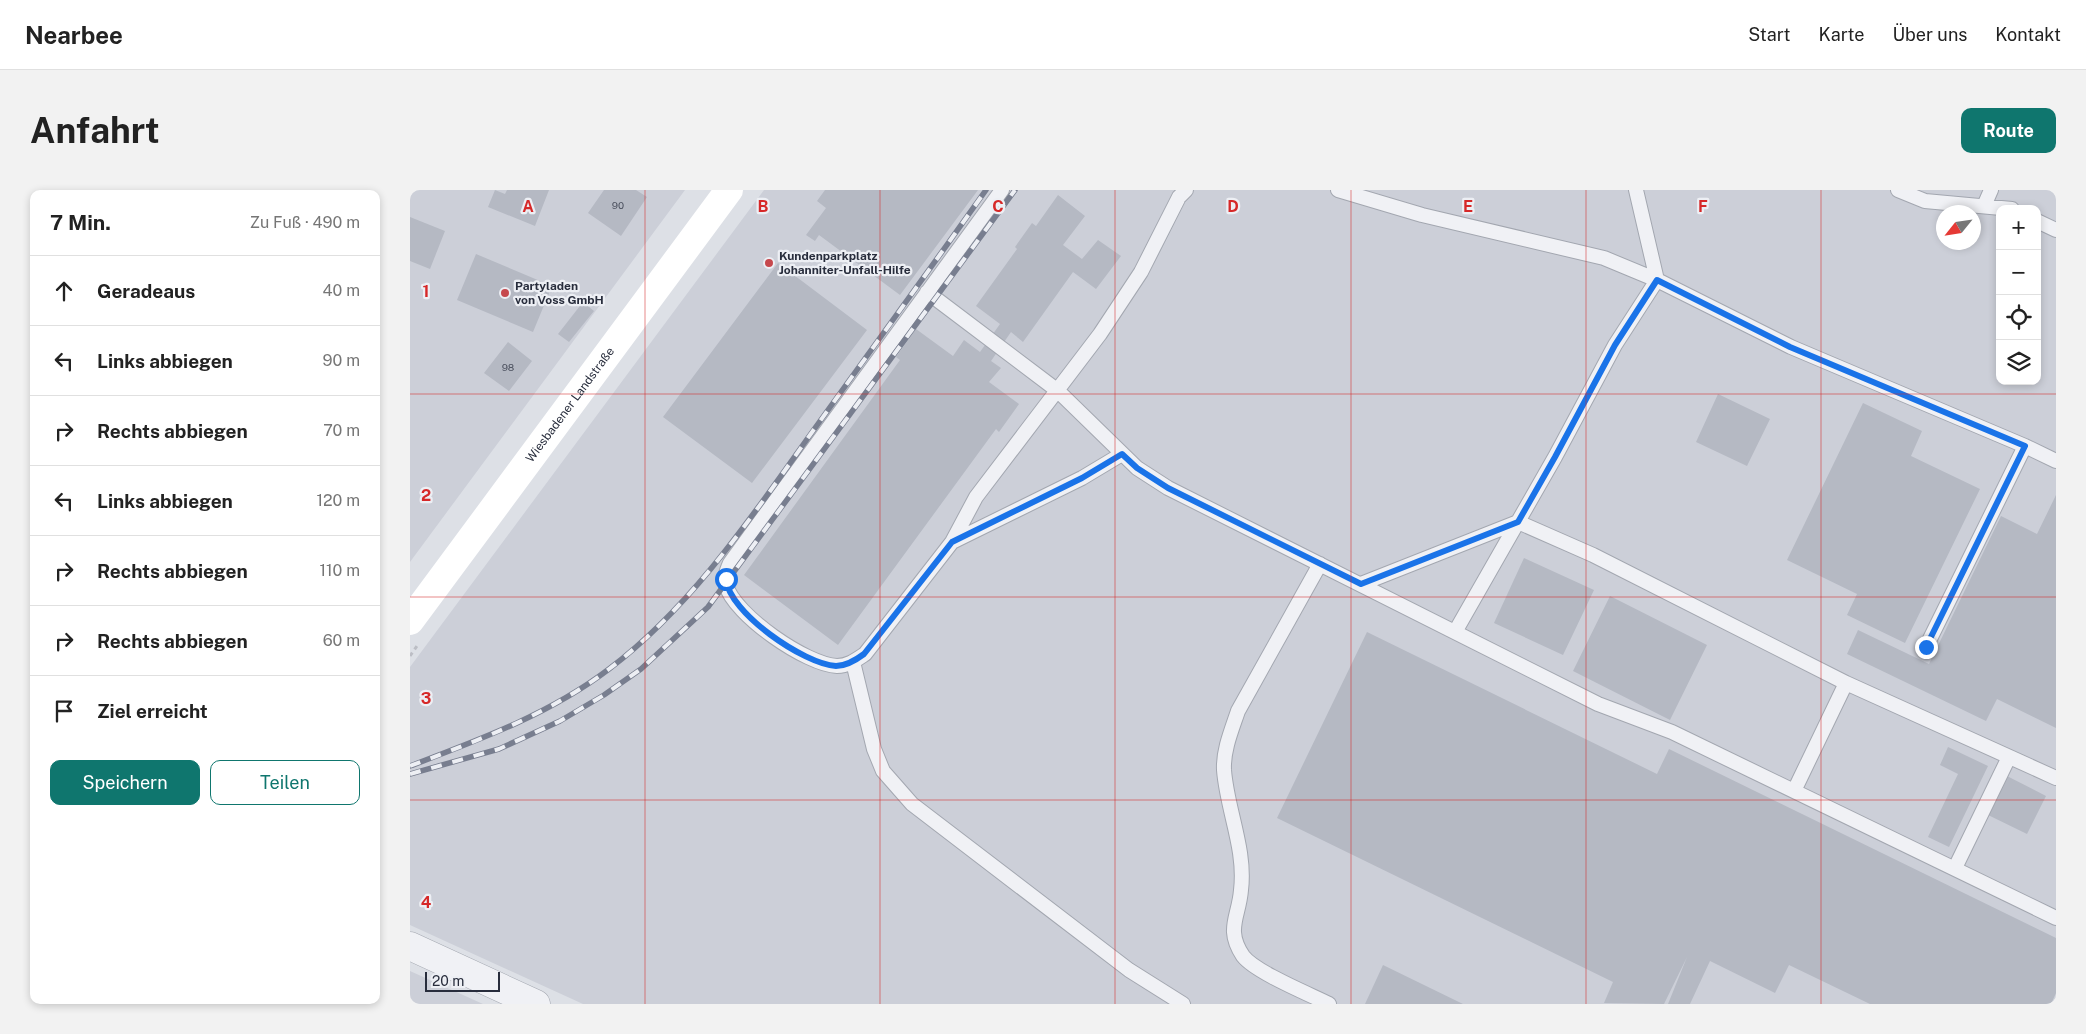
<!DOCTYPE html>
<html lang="de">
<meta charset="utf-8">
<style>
:root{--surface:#fff;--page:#f2f2f2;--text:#222;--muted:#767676;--line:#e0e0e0;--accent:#0f766e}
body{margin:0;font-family:"Public Sans",sans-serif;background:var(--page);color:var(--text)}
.controls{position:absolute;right:15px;top:15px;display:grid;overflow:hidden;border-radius:10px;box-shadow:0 2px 8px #0003}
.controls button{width:45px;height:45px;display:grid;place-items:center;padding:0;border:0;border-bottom:1px solid var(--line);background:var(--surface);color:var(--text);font:25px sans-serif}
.compass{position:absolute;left:1526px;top:15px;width:45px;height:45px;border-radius:50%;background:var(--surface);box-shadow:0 2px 8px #0003;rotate:240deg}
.scale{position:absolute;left:15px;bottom:12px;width:75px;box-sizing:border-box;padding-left:5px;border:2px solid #282d3c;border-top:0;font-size:14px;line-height:18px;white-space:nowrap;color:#282d3c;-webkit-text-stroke:4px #edeff4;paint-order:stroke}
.stop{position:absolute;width:15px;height:15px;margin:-11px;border:4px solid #1a73e8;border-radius:50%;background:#fff}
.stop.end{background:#1a73e8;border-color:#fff;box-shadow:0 1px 5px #0008}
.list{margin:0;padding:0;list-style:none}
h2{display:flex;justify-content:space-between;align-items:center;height:65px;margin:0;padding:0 20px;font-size:21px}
h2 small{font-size:16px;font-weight:400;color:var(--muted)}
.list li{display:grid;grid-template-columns:32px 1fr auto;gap:15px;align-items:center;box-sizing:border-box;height:70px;padding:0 20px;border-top:1px solid var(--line)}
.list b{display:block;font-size:19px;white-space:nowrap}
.list em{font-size:16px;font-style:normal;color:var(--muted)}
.actions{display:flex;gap:10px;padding:15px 20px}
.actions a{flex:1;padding:11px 0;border:1px solid var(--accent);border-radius:10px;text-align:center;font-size:18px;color:var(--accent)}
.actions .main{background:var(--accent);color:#fff}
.icon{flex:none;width:28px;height:28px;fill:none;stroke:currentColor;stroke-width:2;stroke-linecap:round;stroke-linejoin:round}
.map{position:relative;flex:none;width:1646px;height:814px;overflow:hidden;border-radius:10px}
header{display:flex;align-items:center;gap:30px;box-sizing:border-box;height:70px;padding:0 25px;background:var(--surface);border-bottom:1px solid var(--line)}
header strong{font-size:24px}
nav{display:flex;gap:28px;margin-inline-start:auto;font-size:18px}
.intro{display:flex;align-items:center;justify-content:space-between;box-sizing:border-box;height:120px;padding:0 30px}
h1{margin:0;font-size:35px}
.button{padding:12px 22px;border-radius:10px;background:var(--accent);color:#fff;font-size:18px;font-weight:700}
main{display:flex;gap:30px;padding:0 30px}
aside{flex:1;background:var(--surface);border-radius:10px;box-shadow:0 2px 8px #0003}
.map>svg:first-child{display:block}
.built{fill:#cccfd8;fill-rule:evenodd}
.building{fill:#b5b9c3}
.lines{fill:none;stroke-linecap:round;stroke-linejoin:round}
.service-casing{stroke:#a3a7b0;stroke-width:16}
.tertiary-casing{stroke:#a3a7b0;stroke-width:29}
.path{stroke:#bcbec5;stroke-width:3;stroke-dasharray:4 4;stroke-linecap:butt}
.service{stroke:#f0f1f5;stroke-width:14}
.tertiary{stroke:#f0f1f5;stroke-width:28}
.secondary{stroke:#fff;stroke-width:28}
.rail-casing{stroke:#787e8f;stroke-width:5.5}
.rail{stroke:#edeff4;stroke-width:4;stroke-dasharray:11;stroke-linecap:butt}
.route{stroke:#1a73e8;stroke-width:6}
.grid{fill:none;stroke:#d62828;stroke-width:1;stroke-opacity:0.55}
.poi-dot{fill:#c6484d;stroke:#edeff4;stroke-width:2}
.labels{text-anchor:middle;stroke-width:4.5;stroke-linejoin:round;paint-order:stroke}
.number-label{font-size:10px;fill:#4b505e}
.poi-label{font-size:12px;font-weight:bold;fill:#282d3c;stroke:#edeff4;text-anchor:start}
.street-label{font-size:12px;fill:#282d3c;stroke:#edeff4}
.grid-label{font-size:16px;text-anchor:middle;font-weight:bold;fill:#d62828;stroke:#edeff4;stroke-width:4.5;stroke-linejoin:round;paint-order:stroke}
</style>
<header>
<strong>Nearbee</strong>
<nav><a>Start</a><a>Karte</a><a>Über uns</a><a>Kontakt</a></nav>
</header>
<div class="intro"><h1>Anfahrt</h1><a class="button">Route</a></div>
<main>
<aside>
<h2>7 Min.<small>Zu Fuß · 490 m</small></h2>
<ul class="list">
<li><svg class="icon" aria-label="ahead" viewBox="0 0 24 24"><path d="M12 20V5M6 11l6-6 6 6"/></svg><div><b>Geradeaus</b></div><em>40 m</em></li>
<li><svg class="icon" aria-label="left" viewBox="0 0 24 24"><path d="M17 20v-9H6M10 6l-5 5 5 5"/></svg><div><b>Links abbiegen</b></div><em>90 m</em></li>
<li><svg class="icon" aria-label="right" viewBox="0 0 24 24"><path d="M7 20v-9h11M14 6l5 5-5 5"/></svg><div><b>Rechts abbiegen</b></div><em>70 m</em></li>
<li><svg class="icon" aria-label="left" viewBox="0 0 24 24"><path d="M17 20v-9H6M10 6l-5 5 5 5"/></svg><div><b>Links abbiegen</b></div><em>120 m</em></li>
<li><svg class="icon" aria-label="right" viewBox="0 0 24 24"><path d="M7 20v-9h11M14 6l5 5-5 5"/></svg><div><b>Rechts abbiegen</b></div><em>110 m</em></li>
<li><svg class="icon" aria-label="right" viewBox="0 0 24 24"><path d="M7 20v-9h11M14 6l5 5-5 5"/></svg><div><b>Rechts abbiegen</b></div><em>60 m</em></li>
<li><svg class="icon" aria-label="arrive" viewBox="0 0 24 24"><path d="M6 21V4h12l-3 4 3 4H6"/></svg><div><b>Ziel erreicht</b></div></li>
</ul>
<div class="actions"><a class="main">Speichern</a><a>Teilen</a></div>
</aside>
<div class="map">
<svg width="1646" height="814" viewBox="0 0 1646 814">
<rect width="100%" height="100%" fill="#dde0e6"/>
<path class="built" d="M0,0h275l-275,372z
M354,0h1292v814h-1473l-173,-79v-258zM1590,19h37v172h-37zM1534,22h30v30h-30z
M0,781l73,33h-73z"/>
<path class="building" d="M85,0l10,4 2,-4h42l-14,36 -47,-19z
M194,0h32l11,7 -26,39 -33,-23z
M415,0h153l-78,105 -81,-60 -4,6 -9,-6 20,-27 -9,-7z
M648,5l27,21 -22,29 19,14 16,-19 23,16 -25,33 -23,-17 -50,70 -12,-10 -20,29 10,7 -12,14 30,22 -20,28 -3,-3 -158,216 -94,-70 156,-215 -4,-3 20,-28 37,27 11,-16 16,12 20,-28 -24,-18 41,-57 -2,-2 17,-24 4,3z
M0,27l35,14 -15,38 -20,-8z
M66,64l76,32 -19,46 -76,-32z
M368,73l89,67 -115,153 -89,-66z
M173,112l11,9 -25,31 -11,-8z
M98,152l24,19 -23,30 -25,-18z
M1308,204l52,25 -23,47 -51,-24z
M1453,213l59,28 -11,25 69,33 -75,154 -58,-28 10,-21 -70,-34z
M1646,305v233l-59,-29 -11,22 -139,-67 11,-24 71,34 72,-148 36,18z
M1114,368l70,32 -31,65 -69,-32z
M1200,406l97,49 -37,75 -97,-49z
M957,442l290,142 12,-25 387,189v55l-5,11h-181l-81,-39 -14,28 -65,-32 -20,43h-22l19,-47 -23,47 -60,-1 9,-21 -336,-164z
M1538,557l40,19 -39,81 -21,-10 30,-63 -18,-9z
M1595,585l41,21 -19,38 -41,-20z
M973,775l80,39h-98z"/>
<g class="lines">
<defs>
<path id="service" d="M592,0l-272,373c-3,7 -6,14 -4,22 8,30 81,80 111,81 11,0 19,-6 28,-12l87,-112 130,-64 40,-24
M928,0l84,25 182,43 53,22
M1226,0l21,90
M1488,0l27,11 87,8
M1574,16l7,-16
M1627,31l19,9
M517,102l131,99 79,77 31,20 430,216 74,28 384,186
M542,352l24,-45 124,-163 41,-62 38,-75 7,-7
M910,374l-82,147c-6,18 -15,39 -14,59 3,40 22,79 17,120 -2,27 -16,39 2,66 12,16 66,38 86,48
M951,394l157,-62 75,33 253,128 210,95
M1045,442l100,-175 60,-112 42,-65 134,67 234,99 31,15
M1516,457l99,-201
M443,472l21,87 9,22 29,33 217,166 54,34
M1384,601l52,-108
M1545,678l54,-111"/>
<path id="tertiary" d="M0,756l126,58"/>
</defs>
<use href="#service" class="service-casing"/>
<use href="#tertiary" class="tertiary-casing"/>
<path class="path" d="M0,466l7,-10"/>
<use href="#service" class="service"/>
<use href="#tertiary" class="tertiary"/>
<path class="secondary" id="s1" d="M0,431l319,-431"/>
<defs>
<path id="rail" d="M0,576c69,-26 140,-52 199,-97 82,-62 142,-151 201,-234 59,-82 118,-163 176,-245
M0,584l89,-25 61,-28 44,-26 37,-26 67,-62 307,-417"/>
</defs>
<use href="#rail" class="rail-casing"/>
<use href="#rail" class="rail"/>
</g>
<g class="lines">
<path class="route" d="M316,389c3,34 78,85 110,87 11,0 20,-6 28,-12l88,-112 130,-64 40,-24 15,14 31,20 193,96 157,-62 37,-65 60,-112 42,-65 133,67 235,99 -99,201"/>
</g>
<path class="grid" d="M235,0v814M470,0v814M705,0v814M941,0v814M1176,0v814M1411,0v814M0,204h1646M0,407h1646M0,610h1646"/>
<g class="poi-dot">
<circle cx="359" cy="73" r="5"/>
<circle cx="95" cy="103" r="5"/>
</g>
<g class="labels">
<g class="number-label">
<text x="208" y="19">90</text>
<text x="98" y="181">98</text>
</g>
<g class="poi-label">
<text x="369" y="70">Kundenparkplatz<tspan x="369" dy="14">Johanniter-Unfall-Hilfe</tspan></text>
<text x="105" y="100">Partyladen<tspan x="105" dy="14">von Voss GmbH</tspan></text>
</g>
<g class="street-label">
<text dy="4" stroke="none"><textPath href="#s1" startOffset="269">Wiesbadener Landstraße</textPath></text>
</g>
</g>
<g class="grid-label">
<text x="118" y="22">A</text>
<text x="353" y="22">B</text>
<text x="588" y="22">C</text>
<text x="823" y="22">D</text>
<text x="1058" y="22">E</text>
<text x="1293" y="22">F</text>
<text x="16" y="107">1</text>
<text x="16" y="311">2</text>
<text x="16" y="514">3</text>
<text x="16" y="718">4</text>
</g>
</svg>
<div class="controls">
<button>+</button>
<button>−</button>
<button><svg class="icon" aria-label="locate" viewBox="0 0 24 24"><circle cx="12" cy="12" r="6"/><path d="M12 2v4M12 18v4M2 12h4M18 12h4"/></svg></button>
<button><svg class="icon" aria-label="layers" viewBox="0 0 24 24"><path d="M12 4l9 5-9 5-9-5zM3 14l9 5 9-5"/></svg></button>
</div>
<svg class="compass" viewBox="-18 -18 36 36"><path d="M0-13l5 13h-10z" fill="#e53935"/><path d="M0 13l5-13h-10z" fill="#767676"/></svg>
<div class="scale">20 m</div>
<div class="stop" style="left:316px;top:389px"></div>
<div class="stop end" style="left:1516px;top:457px"></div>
</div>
</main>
